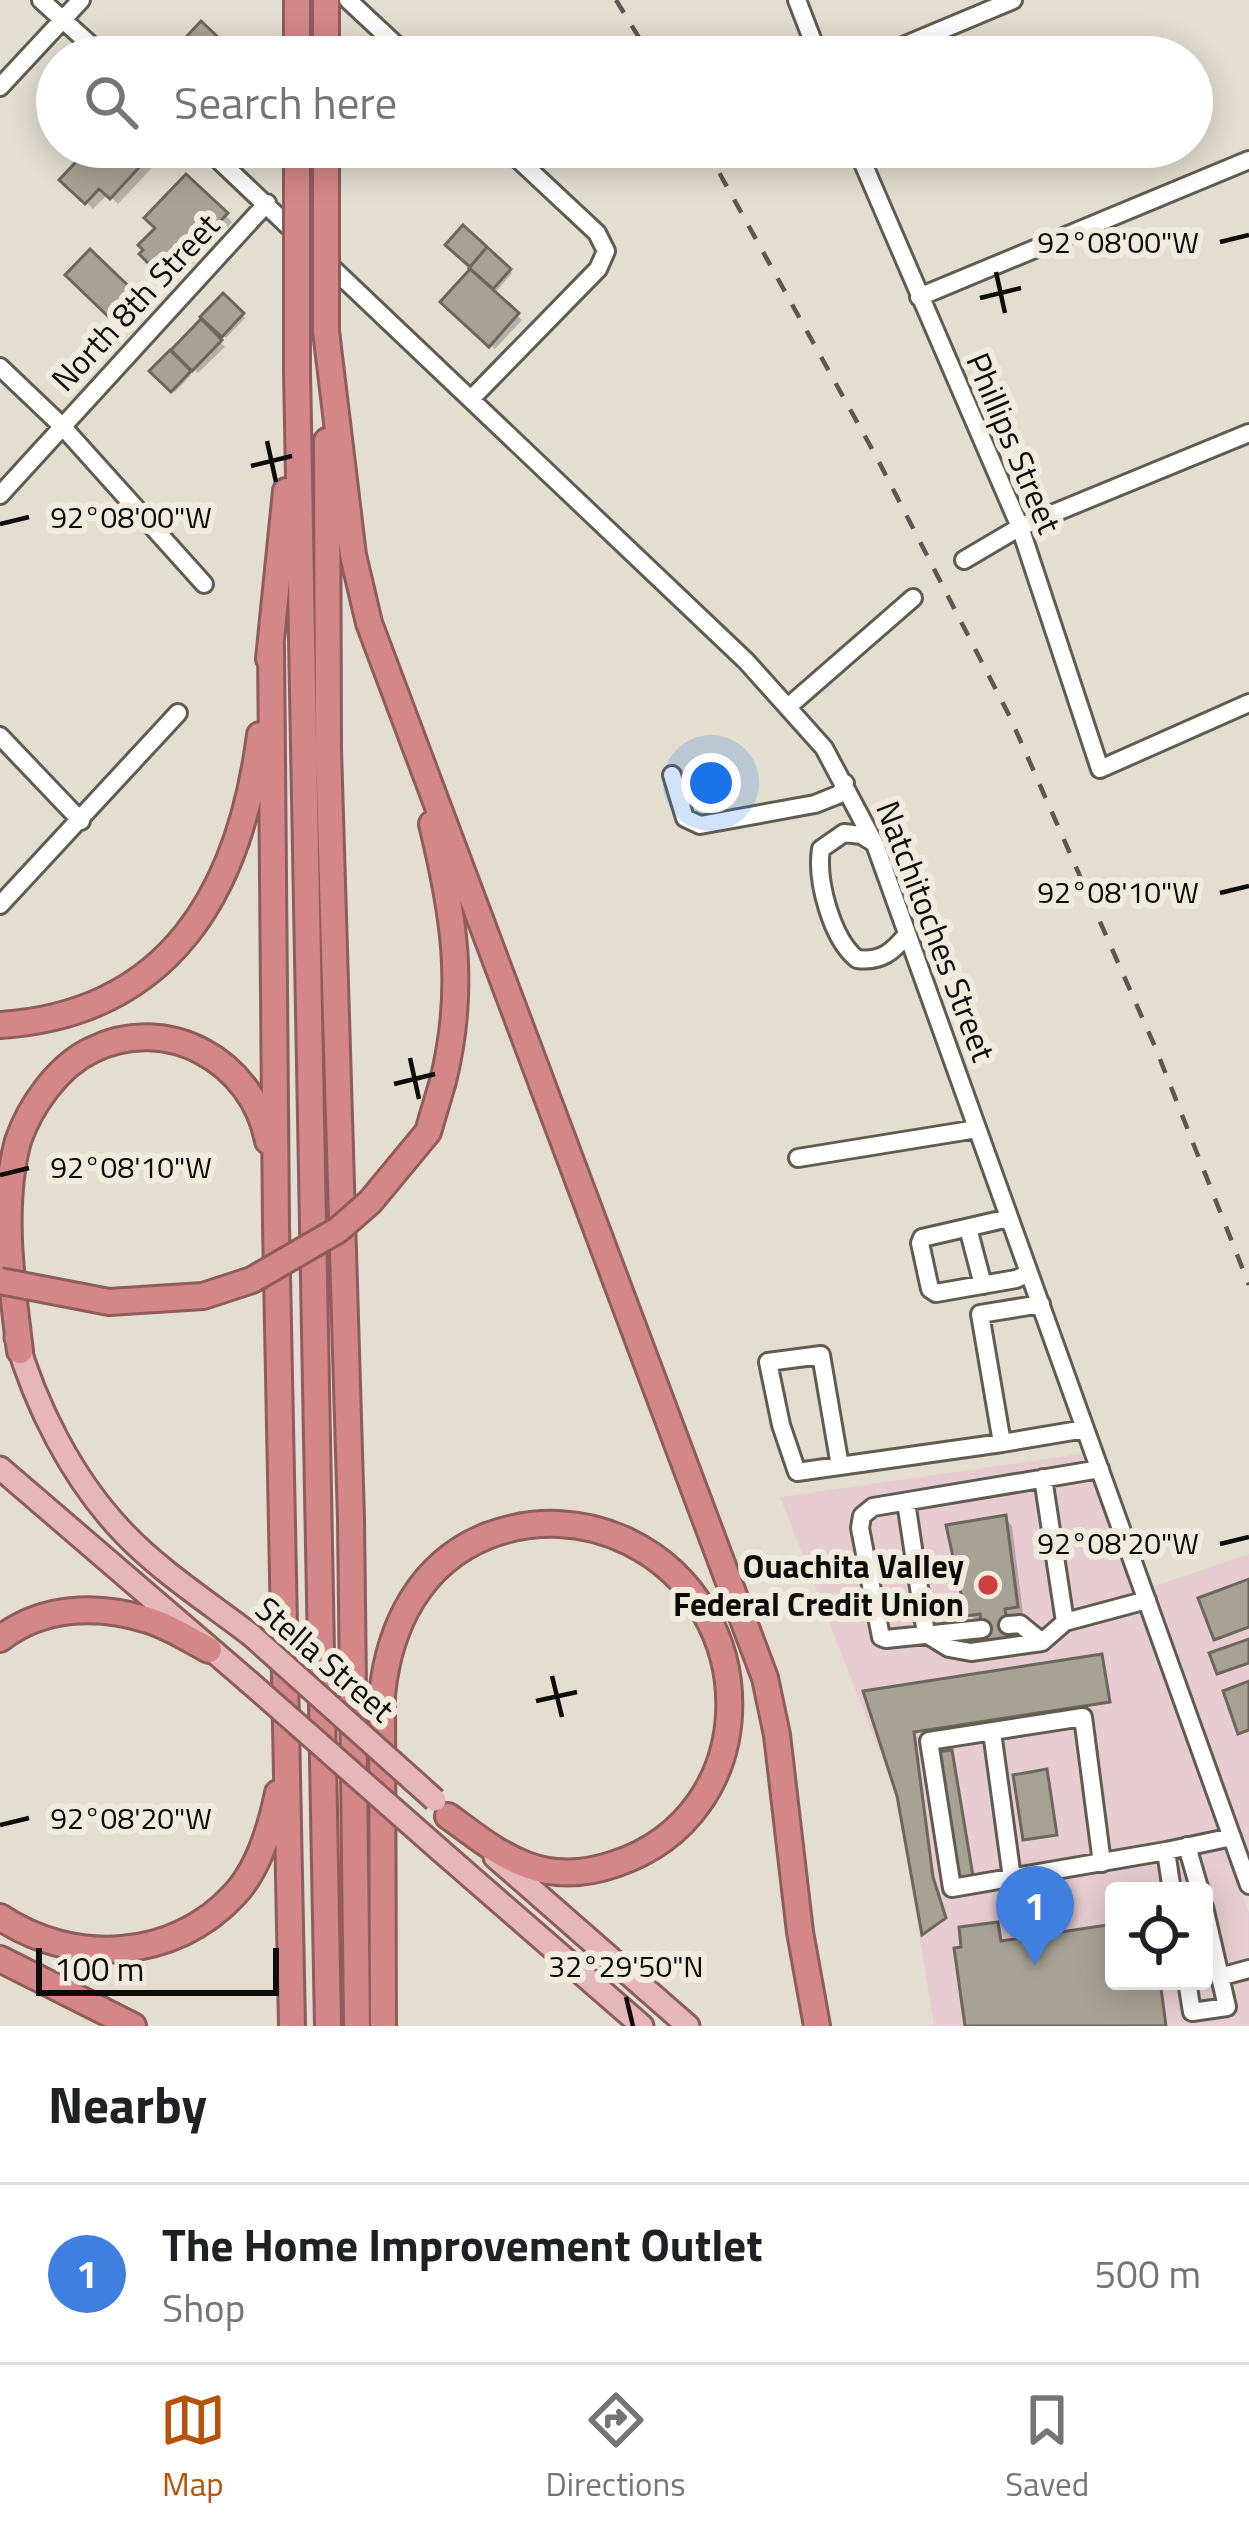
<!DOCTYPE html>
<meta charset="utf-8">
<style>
:root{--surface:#fff;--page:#f6f6f6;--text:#202124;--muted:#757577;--line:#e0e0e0;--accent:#b45309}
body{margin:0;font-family:"Titillium Web",sans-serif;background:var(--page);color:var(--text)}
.controls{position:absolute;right:36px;bottom:36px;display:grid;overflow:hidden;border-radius:12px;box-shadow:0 6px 30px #0003}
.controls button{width:108px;height:108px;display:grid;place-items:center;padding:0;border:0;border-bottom:3px solid var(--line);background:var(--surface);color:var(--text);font:60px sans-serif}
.scale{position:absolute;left:36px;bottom:30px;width:243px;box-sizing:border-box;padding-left:12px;border:6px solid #0d0c08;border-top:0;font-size:33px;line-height:42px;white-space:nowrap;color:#0d0c08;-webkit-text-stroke:9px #f0ebdd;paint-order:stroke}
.you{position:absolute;left:711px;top:783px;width:42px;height:42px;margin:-30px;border:9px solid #fff;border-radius:50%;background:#1a73e8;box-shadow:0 0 0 18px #1a73e833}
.badge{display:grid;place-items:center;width:78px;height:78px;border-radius:50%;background:var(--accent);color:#fff;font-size:39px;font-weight:700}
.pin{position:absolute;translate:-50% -99px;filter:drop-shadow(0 3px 6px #0008)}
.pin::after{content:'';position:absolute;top:63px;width:42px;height:36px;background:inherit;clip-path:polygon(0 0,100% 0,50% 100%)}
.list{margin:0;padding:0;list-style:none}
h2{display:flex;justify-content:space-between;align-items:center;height:156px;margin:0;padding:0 48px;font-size:51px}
h2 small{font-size:39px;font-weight:400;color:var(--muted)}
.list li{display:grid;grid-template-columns:78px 1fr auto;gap:36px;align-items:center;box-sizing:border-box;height:180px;padding:0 48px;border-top:3px solid var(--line)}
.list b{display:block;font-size:45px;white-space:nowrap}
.list p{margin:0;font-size:39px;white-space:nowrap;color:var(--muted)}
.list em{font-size:39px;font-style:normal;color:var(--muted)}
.icon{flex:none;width:66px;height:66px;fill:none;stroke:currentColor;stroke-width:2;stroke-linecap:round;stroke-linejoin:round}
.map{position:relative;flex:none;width:1249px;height:2026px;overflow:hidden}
.search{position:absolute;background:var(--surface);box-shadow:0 6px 30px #0003;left:36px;right:36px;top:36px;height:132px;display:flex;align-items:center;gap:30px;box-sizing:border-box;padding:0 42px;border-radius:66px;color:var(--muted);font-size:45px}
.sheet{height:336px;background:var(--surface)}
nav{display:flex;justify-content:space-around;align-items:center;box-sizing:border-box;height:168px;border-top:3px solid var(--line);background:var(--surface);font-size:33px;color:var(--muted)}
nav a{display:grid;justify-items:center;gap:6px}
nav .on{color:var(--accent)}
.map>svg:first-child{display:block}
.commercial{fill:#e7cdd2;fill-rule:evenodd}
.shadow{fill:#0003}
.building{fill:#a7a295;stroke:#6c675b;stroke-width:3}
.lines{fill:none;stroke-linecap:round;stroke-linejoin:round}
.minor-casing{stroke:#605c50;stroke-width:22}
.major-casing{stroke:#8e5c5b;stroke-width:27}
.highway-casing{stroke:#8e5c5b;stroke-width:30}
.minor{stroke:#fff;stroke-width:16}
.major{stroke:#e5b7b8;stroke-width:21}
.highway{stroke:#d48788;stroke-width:24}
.rail{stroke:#5a5850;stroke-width:4.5;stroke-dasharray:15 15;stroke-linecap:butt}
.major-bridge-casing{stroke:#8e5c5b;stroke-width:27;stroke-linecap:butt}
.highway-bridge-casing{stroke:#8e5c5b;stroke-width:30;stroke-linecap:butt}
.major-bridge{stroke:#e5b7b8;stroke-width:21}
.highway-bridge{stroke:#d48788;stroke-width:24}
.ticks{fill:none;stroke:#0d0c08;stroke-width:4.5}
.poi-dot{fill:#ce3f3f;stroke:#f0ebdd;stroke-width:4.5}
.labels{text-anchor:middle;stroke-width:12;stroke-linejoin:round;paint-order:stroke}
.street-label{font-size:33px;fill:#0d0c08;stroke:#f0ebdd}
.poi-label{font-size:33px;font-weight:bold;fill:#0d0c08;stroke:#f0ebdd;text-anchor:end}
.ticks-label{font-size:30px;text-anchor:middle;fill:#0d0c08;stroke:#f0ebdd;stroke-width:12;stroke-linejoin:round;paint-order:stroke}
</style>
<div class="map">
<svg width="1249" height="2026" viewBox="0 0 1249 2026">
<rect width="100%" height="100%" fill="#e3ded0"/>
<path class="commercial" d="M1087,1453l162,460v113h-315l-37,-230 -117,-299zM1114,1891h90v90h-90z
M1249,1554v305l-97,-272z"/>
<path class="shadow" d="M96,147h61l7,8 -46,49 -10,-10 -15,15 -30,-29z
M186,178l46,44 -58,62 -31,-30z
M463,230l49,43 -18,21 28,26 -27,29 -51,-47 30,-34z
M90,253l56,54 -21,22 -56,-54z
M223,298l22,20 -19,20 -21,-21z
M201,323l24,24 -27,26 -23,-23z
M170,354l21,21 -16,17 -22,-21z
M1005,1518l7,8 11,87 -12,2 5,32 -47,-32z"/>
<path class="building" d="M201,21l38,36 -70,-2z
M90,147h68l-48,52 -11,-10 -14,15 -26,-24z
M186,174l42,39 -63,67 -26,-26 4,-4 -5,-5 17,-17 -11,-10z
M463,225l24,22 -17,20 -25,-22z
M487,247l24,22 -18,20 -24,-21z
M90,249l53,51 -25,26 -53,-51z
M470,269l49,44 -30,34 -49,-45z
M223,293l21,20 -22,24 -22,-20z
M201,319l21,21 -30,31 -21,-21z
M170,350l21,21 -20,21 -22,-21z
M1006,1515l12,92 -13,2 5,31 -26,5 -4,-31 -14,2 -20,-91z
M1249,1579v48l-35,13 -16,-42z
M1249,1639v24l-32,11 -8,-21z
M1102,1654l8,48 -196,30 19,145 13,41 -24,17 -25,-139 -34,-105z
M1249,1681v49l-11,4 -15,-43z
M952,1750l21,126 -15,2 -21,-126z
M1047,1769l10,66 -34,5 -10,-65z
M998,1922l3,19 113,-17v57h46l6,45h-201l-11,-78 7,-1 -2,-20z"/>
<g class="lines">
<defs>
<path id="minor" d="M41,0l63,57
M348,0l61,57
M797,0l22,57
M877,57l136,-57
M0,87l81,-87
M205,147l541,514 78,87 51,96 374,1041
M856,147l164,380 80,242 149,-66
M919,297l330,-137
M0,367l62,59 142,158
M471,399l127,-130 8,-18 -9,-18 -92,-86
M0,495l267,-292
M964,560l56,-33 229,-94
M789,706l124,-108
M0,736l81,85
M672,775l13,43 15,7 115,-21 25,-10 5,-11
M874,843l-13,-8 -17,-2 -23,16c-5,32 11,90 36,110 24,3 36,-7 50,-25
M0,905l178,-192
M798,1158l179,-29
M1009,1218l-87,20 -2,5 10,46 6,4 80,-14 13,-6
M968,1228l15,57
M1002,1443l83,-14
M840,1466l-19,-111 -53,7 13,63 16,47 205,-29 -22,-129 61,-10
M1043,1478l22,144
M906,1502l20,132 23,14 22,4 71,-10 23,-20 82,-22
M1008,1625l12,-1 22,18
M982,1629l-96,10 -5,-2 -21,-109 2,-12 11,-9 227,-38
M992,1732l20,146
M1187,1846l13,45
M1102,1863l-19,-146 -154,24 23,147 214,-37
M1172,1891l-6,-40 66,-14
M1223,1976l26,-7
M1187,1981l5,31 35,-5 -23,-100"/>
<path id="major" d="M16,1337c19,68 56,141 105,193 37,40 87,72 130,105
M0,1468l248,213
M441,1851l201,175
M495,1857l193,169"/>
<path id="highway" d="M297,0v57
M326,0v57
M326,331l27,224 16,68 396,1055 12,57 23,197 17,94
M297,370l31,1656
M327,441l1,308 23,770 6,507
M271,645l5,580 16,801
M269,659l17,-168
M432,824c22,90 34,165 11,257
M0,1025c171,-11 240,-135 260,-290
M20,1351c-8,-66 -20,-144 -2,-210 12,-35 40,-75 74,-91 75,-37 161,11 176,91
M0,1639c42,-33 97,-35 148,-19 21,6 42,20 61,30
M0,1917c73,49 174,44 235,-23 24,-26 36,-67 43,-101
M0,1959l133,67
M383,2026l-1,-331c7,-69 38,-132 105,-159 47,-18 97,-16 142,6 136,67 136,272 -14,322 -29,10 -60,12 -89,1 -29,-11 -53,-31 -78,-49"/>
</defs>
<use href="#minor" class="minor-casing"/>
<use href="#major" class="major-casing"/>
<use href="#highway" class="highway-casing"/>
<use href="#minor" class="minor"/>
<use href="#major" class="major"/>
<use href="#highway" class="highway"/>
<path class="rail" d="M616,0l35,57
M705,147l172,311 133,259 146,332 93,236"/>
<defs>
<path id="major-bridge" d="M251,1635l184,165
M248,1681l193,170"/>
<path id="highway-bridge" d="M297,147v223
M326,147v184
M0,1281l109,21 94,-6 49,-16 86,-50 32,-28 58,-70 15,-51"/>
</defs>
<use href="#major-bridge" class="major-bridge-casing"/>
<use href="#highway-bridge" class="highway-bridge-casing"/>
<use href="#major-bridge" class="major-bridge"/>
<use href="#highway-bridge" class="highway-bridge"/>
</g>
<path class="ticks" d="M1220,242l29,-7M996,272l9,41M980,298l41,-10M267,441l9,41M251,466l41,-10M0,524l29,-7M1220,893l29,-7M410,1058l9,41M394,1084l41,-10M0,1175l29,-7M1220,1544l29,-7M552,1676l10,41M536,1701l41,-9M0,1825l29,-7M626,1997l7,29"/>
<circle class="poi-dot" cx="988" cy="1585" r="12"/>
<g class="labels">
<g class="street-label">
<text transform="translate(135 302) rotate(-47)" y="12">North 8th Street</text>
<text transform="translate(1014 443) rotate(67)" y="12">Phillips Street</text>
<text transform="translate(936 931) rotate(69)" y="12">Natchitoches Street</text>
<text transform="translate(325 1659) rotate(41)" y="12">Stella Street</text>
</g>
<g class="poi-label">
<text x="964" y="1578">Ouachita Valley<tspan x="964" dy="38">Federal Credit Union</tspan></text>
</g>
</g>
<g class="ticks-label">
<text x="1118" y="253">92°08'00"W</text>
<text x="131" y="528">92°08'00"W</text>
<text x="1118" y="903">92°08'10"W</text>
<text x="131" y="1178">92°08'10"W</text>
<text x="1118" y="1554">92°08'20"W</text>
<text x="131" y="1829">92°08'20"W</text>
<text x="626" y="1977">32°29'50"N</text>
</g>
</svg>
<div class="controls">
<button><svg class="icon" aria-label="locate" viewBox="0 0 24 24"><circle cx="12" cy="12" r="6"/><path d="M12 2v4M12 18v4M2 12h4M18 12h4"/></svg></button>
</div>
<div class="scale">100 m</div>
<div class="you"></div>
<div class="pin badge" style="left:1035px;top:1965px;background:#3f7fe0">1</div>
<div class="search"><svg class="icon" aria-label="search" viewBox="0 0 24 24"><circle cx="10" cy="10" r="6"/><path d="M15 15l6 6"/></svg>Search here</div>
</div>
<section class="sheet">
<h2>Nearby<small></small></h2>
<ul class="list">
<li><span class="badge" style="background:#3f7fe0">1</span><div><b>The Home Improvement Outlet</b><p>Shop</p></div><em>500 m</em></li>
</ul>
</section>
<nav>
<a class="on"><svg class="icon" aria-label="map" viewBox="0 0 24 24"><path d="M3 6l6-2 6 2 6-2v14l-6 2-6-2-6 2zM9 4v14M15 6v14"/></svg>Map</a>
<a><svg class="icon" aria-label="directions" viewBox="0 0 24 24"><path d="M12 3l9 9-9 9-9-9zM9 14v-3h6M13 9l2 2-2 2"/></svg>Directions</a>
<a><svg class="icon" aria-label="saved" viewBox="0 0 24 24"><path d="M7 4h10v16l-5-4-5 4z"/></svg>Saved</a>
</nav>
